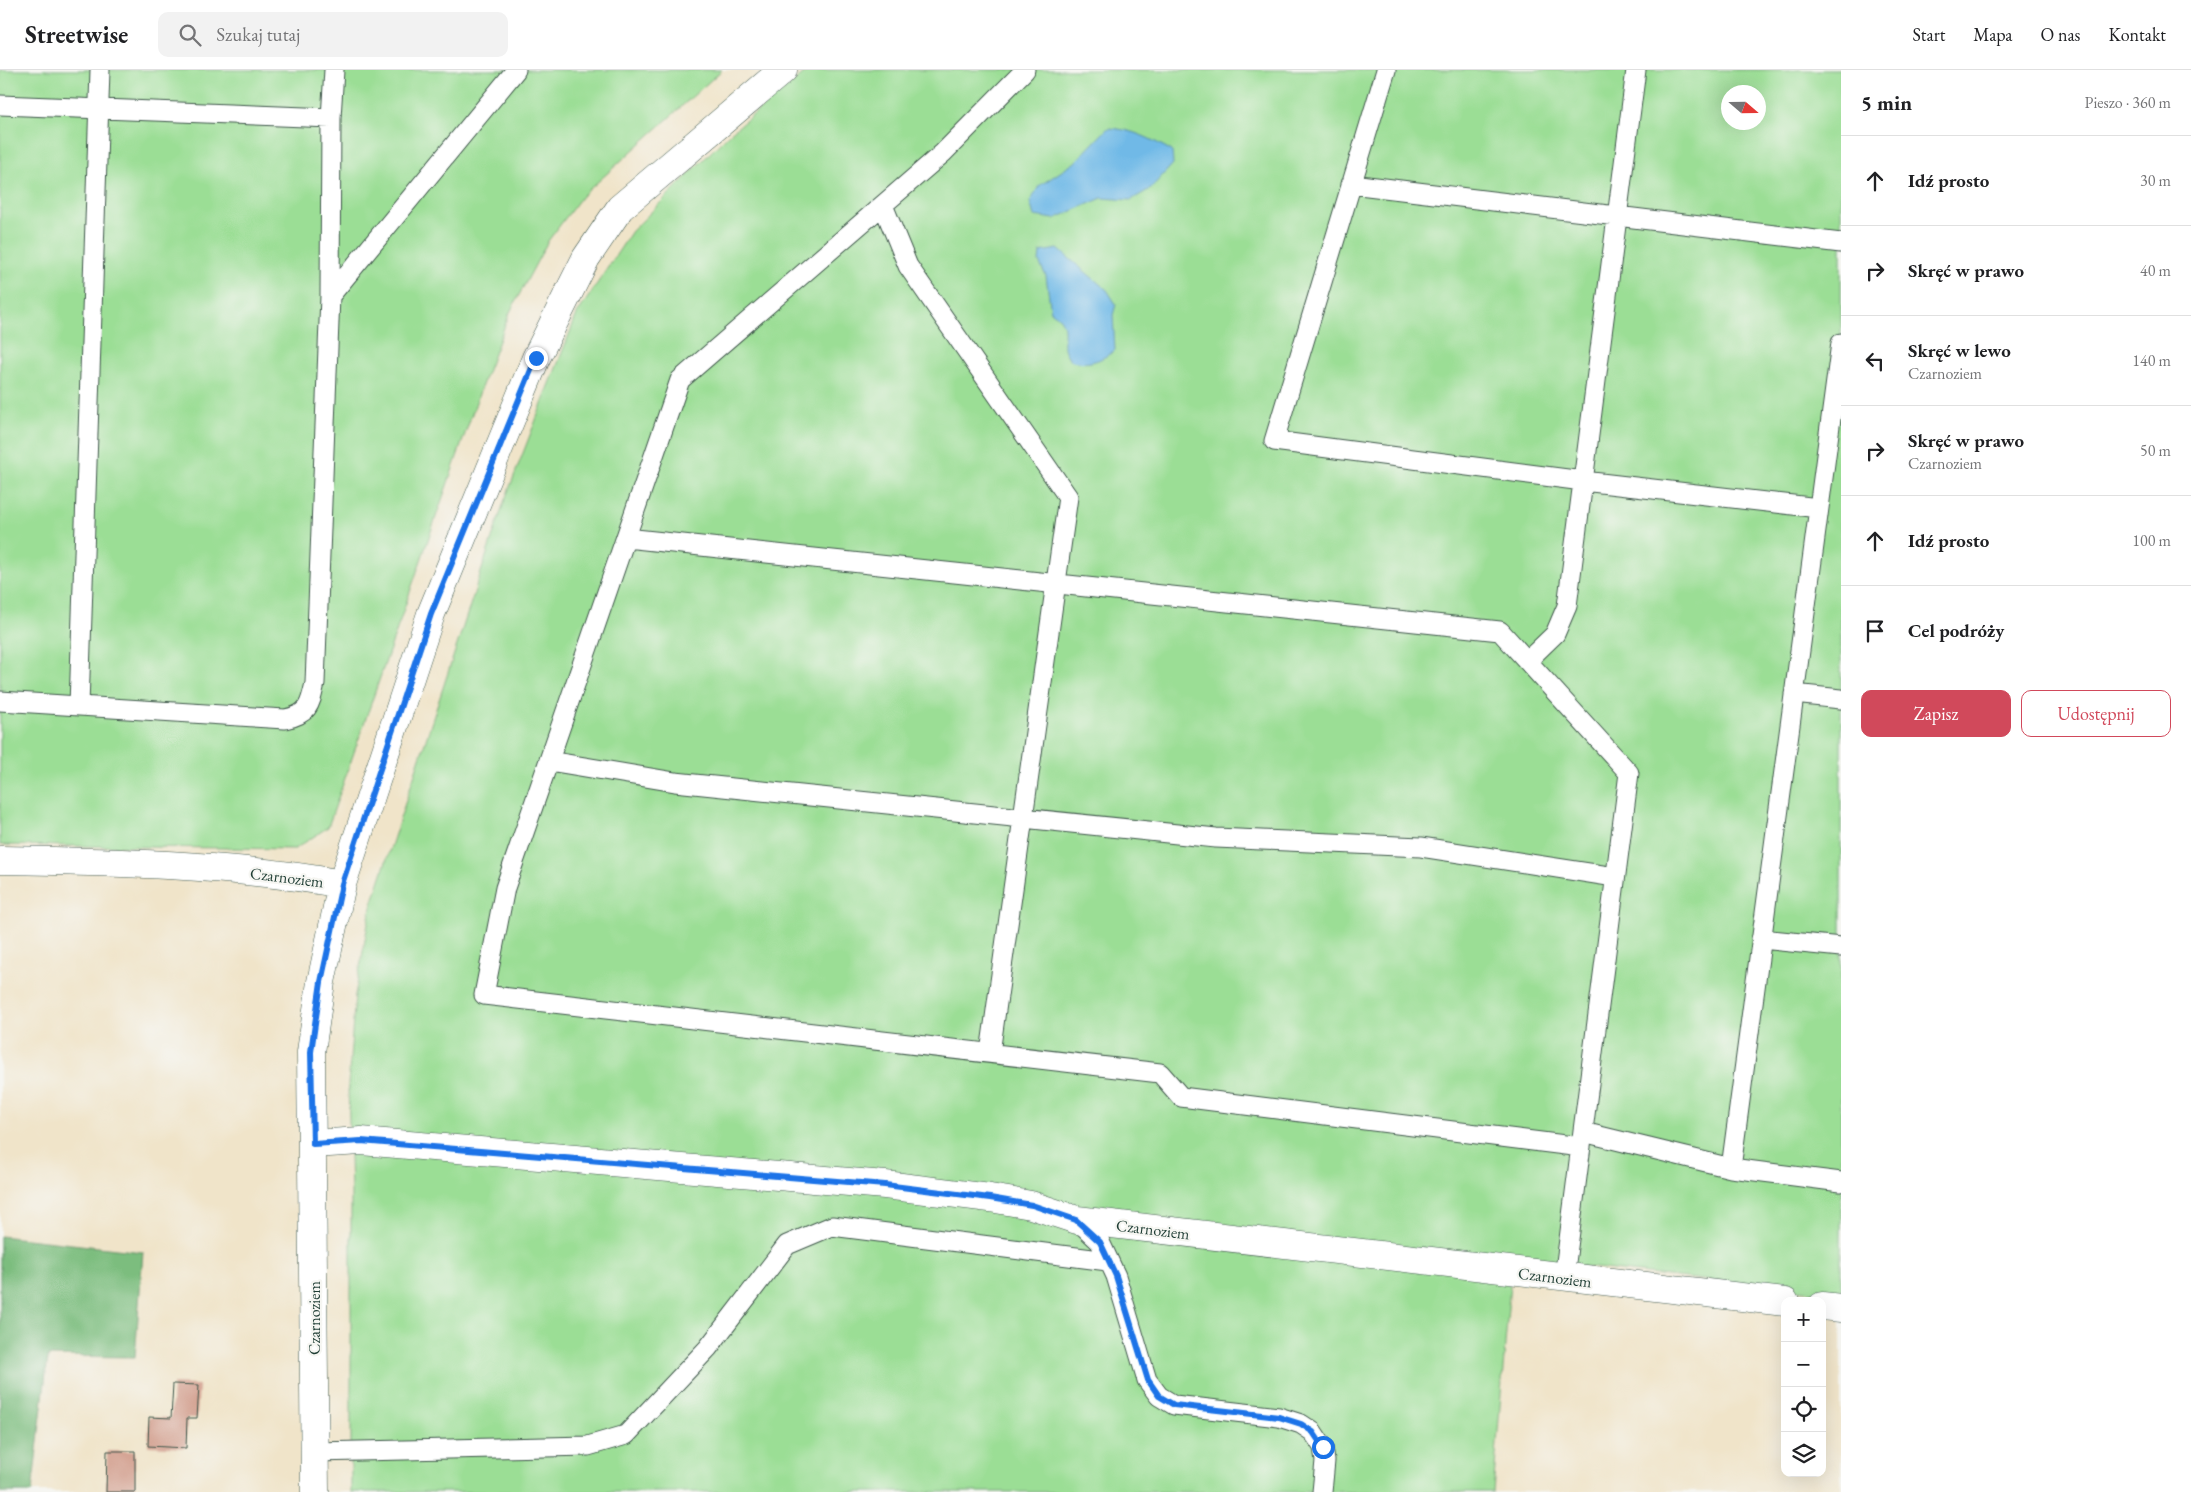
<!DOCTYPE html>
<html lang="pl">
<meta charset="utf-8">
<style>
:root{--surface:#fff;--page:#f2f2f2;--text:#202124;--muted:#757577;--line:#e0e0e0;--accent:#d1495b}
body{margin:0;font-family:"EB Garamond",serif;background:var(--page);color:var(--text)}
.controls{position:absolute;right:15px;bottom:15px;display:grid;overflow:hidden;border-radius:10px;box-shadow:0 5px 20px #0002}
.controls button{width:45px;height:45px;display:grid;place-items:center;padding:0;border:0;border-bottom:1px solid var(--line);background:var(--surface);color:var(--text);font:25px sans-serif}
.compass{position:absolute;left:1721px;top:15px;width:45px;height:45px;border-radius:50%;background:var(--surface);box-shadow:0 5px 20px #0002;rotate:110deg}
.stop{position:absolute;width:15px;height:15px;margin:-11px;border:4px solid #1a73e8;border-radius:50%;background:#fff}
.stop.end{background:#1a73e8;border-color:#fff;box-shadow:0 1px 5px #0008}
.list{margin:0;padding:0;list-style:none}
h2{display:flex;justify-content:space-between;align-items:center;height:65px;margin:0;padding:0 20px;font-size:21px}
h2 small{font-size:16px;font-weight:400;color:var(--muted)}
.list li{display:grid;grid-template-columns:32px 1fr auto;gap:15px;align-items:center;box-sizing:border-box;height:90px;padding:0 20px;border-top:1px solid var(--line)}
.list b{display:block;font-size:19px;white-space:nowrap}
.list p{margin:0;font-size:16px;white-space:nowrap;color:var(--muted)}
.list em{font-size:16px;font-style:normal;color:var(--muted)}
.actions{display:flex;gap:10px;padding:15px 20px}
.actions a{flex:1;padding:11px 0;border:1px solid var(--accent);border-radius:10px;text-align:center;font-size:18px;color:var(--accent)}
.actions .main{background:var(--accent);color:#fff}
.icon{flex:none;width:28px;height:28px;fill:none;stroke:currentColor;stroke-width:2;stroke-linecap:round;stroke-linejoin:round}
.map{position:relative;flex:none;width:1841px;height:1422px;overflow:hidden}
header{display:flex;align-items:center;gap:30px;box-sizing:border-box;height:70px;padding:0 25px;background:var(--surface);border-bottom:1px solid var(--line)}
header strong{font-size:24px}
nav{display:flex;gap:28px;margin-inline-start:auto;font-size:18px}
.search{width:350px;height:45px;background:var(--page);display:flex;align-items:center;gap:12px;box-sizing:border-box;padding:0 18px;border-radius:10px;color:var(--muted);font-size:19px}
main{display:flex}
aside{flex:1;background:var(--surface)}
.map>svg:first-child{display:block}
.green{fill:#9bde95;stroke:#5d8e64;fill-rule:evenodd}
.forest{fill:#7cbd7e;stroke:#4e7d59}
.water{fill:#6fb9e7;stroke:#477b8e}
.building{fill:#d29d8c}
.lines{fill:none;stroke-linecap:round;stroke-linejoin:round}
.lane-casing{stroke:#3e564a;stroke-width:21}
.street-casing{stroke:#3e564a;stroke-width:29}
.lane{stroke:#fff;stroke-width:19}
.street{stroke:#fff;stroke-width:28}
.route{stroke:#1a73e8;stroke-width:6}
.labels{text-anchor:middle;stroke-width:4.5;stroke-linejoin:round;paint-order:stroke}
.street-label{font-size:16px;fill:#1f3d34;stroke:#f6f6f2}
</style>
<header>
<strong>Streetwise</strong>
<div class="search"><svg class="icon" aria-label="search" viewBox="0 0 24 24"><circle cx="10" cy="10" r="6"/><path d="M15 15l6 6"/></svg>Szukaj tutaj</div>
<nav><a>Start</a><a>Mapa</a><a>O nas</a><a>Kontakt</a></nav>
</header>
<main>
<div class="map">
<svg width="1841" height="1422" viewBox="0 0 1841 1422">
<rect width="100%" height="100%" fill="#f6f6f2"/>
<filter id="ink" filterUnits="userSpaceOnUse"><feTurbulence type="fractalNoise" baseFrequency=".02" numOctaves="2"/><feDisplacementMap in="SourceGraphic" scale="10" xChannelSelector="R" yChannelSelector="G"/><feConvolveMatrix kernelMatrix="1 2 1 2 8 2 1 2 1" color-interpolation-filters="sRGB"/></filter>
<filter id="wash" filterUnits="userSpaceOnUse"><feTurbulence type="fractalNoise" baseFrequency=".0096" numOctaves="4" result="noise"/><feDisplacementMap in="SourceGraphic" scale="20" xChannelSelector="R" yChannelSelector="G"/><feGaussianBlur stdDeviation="1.12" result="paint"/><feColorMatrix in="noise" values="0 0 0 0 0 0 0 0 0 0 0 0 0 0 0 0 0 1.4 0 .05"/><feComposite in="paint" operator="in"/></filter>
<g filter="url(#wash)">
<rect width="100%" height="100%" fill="#f0e4c9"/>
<path class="green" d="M0,0h722l-140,126 -34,45 -38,71 -29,76 -153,439 -33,22 -295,-4z
M809,0h1032v1225l-329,-36 -19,233h-1142v-300l-3,-107 7,-90 16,-88 133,-405 73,-188 55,-83 97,-97zM1728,22h30v30h-30z"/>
<path class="forest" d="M0,1166l143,16 -8,105 -87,-1 -16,136h-32z"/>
<path class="water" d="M1108,58c25,1 43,11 64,23l1,13 -23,25 -19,11 -29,-2 -48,21 -20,-3 -4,-14 9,-16 35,-23z
M1058,179l49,41 9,14 -3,11 2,35c-14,11 -28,16 -45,10 -2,-4 -5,-8 -6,-12 -1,-14 5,-28 -13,-36l-5,-36 -7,-14 1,-10z"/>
<g id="blocks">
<path class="building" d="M173,1314l26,1 -2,33h-10l-1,30 -38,-2 1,-29 22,1z
M107,1381h28v41h-29z"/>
</g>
</g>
<g filter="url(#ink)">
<use href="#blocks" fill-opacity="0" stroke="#3e564a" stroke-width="1"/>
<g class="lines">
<defs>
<path id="lane" d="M1025,0l-82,83 -263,227 -175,508 -21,107 676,78 21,24 400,50
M1386,0l-112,371 309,40 236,27
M0,35l331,13
M1351,114l490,59
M883,135l25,61 160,231 -78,556
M330,226l186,-226
M626,468l874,93 129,142 -65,505
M1527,591l28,-27 12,-28 69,-536
M1794,624l47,5
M0,631l285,18c24,-5 25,-14 30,-36l15,-387 1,-178 3,-48
M79,636l21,-636
M549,691l126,21 541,56 205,9 194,30
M1761,869l80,8
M1583,1062l148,36 110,14
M1731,1098l110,-825
M1077,1150l23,22 16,34 31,104 12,16 15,9 105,12 22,7 12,8 10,15 2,14 -3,31
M315,1382l273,-6 38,-11 82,-87 79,-103 45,-19 276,35"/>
<path id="street" d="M0,790c114,2 230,4 342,24
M313,1074l48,-3 524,44 105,13 41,7 46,15 708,82
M1822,1236l19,2
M315,1422l-4,-440 10,-70 21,-98 89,-270 105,-256 50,-100 34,-50 163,-138"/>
</defs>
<use href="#lane" class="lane-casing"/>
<use href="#street" class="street-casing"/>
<use href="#lane" class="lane"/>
<use href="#street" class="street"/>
</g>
</g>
<g class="lines" filter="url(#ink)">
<path class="route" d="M536,288l-105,256 -89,270 -21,98 -10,70 2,92 48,-3 524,44 105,13 42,7 44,15 24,22 16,34 32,104 11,16 15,9 105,12 22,7 12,8 10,15"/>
</g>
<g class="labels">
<g class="street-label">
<text transform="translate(287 807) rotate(7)" y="6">Czarnoziem</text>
<text transform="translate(1153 1159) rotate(7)" y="6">Czarnoziem</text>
<text transform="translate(1555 1207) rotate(7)" y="6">Czarnoziem</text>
<text transform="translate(314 1248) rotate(-90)" y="6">Czarnoziem</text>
</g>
</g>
</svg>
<div class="controls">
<button>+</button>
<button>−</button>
<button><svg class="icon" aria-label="locate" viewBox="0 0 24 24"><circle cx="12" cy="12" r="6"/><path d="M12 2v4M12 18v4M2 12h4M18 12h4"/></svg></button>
<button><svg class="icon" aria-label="layers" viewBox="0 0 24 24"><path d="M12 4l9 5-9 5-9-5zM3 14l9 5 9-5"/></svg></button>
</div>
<svg class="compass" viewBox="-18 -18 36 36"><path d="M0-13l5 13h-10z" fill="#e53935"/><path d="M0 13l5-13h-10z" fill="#757577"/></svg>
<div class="stop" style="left:1323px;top:1377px"></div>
<div class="stop end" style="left:536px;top:288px"></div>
</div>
<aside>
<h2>5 min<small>Pieszo · 360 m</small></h2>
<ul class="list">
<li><svg class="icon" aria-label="ahead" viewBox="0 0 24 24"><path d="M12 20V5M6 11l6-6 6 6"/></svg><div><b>Idź prosto</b></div><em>30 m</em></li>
<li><svg class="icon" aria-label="right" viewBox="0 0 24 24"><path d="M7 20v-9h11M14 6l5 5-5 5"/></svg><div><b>Skręć w prawo</b></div><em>40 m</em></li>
<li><svg class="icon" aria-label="left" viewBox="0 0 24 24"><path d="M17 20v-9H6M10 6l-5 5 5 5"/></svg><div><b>Skręć w lewo</b><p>Czarnoziem</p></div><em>140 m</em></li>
<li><svg class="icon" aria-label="right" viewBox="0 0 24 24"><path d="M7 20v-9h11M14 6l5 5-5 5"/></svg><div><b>Skręć w prawo</b><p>Czarnoziem</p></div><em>50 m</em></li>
<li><svg class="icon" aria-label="ahead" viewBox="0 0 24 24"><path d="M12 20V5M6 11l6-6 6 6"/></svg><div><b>Idź prosto</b></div><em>100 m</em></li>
<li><svg class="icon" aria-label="arrive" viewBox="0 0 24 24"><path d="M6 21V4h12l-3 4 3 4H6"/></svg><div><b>Cel podróży</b></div></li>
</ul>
<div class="actions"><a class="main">Zapisz</a><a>Udostępnij</a></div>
</aside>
</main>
